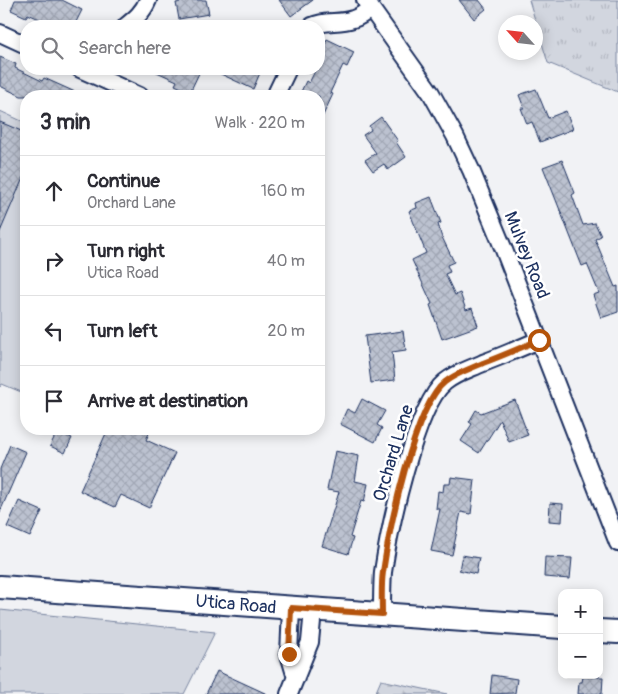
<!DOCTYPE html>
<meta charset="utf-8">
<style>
:root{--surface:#fff;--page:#f2f2f3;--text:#2b2b33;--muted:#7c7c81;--line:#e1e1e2}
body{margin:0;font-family:Pangolin,sans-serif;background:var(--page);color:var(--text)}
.controls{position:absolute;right:15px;bottom:15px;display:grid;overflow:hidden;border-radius:10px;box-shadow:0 2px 12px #0003}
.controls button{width:45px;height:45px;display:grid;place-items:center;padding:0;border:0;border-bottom:1px solid var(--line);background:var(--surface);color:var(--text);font:25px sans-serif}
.compass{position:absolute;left:498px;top:15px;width:45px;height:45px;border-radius:50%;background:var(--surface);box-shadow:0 2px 12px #0003;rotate:297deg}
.stop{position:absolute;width:15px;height:15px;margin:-11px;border:4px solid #b45309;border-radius:50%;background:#fff}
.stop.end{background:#b45309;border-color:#fff;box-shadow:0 1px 5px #0008}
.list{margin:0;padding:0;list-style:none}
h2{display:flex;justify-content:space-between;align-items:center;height:65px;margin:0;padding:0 20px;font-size:21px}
h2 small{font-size:16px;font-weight:400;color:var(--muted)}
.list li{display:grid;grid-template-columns:32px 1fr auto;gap:15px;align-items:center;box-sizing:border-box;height:70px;padding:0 20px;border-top:1px solid var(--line)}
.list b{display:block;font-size:19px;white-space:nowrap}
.list p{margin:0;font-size:16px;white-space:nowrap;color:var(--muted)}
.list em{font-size:16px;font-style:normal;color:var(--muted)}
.icon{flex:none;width:28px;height:28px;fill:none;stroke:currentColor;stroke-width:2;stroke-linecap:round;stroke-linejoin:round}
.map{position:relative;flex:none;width:618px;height:694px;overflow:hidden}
.search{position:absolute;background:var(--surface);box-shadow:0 2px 12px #0003;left:20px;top:20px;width:305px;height:55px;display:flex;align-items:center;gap:12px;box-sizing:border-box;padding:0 18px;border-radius:20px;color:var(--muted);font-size:19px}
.panel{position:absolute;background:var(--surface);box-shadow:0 2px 12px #0003;left:20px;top:90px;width:305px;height:345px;border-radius:20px}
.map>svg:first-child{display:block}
.grass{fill:#d2d6df;stroke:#76829e}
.forest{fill:url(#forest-firs);stroke:#76829e}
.park{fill:url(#park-tufts);stroke:#76829e}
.building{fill:url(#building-cross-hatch);stroke:#1b2f5e}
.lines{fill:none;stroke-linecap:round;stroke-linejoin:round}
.minor-casing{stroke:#1b2f5e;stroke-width:20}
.secondary-casing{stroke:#1b2f5e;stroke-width:26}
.minor{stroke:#fff;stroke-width:16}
.secondary{stroke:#fff;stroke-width:22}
.route{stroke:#b45309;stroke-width:6}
.labels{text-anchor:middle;stroke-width:5;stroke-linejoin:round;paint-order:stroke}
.street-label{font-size:18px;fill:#1b2f5e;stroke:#fff}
</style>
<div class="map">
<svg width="618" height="694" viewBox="0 0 618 694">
<defs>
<pattern id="forest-firs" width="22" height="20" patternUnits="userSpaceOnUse" patternTransform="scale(1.25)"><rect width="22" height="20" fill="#d2d6df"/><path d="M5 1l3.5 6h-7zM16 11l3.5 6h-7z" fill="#b4b8c2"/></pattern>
<pattern id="park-tufts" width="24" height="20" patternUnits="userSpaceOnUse" patternTransform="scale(1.25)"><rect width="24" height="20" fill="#d2d6df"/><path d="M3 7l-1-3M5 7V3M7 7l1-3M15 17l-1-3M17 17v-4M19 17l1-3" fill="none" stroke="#b4b8c2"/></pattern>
<pattern id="building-cross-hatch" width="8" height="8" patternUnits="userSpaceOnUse" patternTransform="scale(1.25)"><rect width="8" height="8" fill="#bcc2d0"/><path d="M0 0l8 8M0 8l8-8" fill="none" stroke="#a1a7b5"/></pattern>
</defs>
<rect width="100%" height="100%" fill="#f1f2f5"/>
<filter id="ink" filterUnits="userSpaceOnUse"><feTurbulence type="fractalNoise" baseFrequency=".02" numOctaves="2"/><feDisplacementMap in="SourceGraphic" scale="10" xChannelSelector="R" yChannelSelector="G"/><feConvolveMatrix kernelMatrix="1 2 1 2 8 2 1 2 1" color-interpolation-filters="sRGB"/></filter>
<g filter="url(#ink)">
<path class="grass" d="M0,111l26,12v271l-24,-10 -2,3z
M0,610l215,22 -31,62h-184z"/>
<path class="forest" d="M381,680l66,14h-72z"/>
<path class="park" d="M529,0h89v92l-70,-29z"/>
<path class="building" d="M15,0h47l20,10 -8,16h-19l-27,-12 -2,3 -15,-7z
M179,0h27l3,14 -30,5 -3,-16 4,-1z
M279,0h34l-22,16z
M459,0h20l7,9 -12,10z
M327,39l27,13 -7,15 -4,-2 -13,28 3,1 -14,30v-28h-20l7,-15 3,2 7,-14h3v-6l4,-8 -3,-1z
M0,57l16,7 -1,4 27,13 2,-3 40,18h-63l-21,-10z
M150,69h51l-11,23 -15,-7 2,-4z
M210,69h48l-1,3 3,1 -7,16z
M536,89l12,29 18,-7 7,18 -33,13 -8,-20 -5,2 -6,-16h3l-5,-13z
M381,117l17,24 -2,1 10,15 -18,13 -4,-6 -11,7 -8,-11 11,-7 -13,-18 8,-5 -2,-4z
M0,122l26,11v38l-26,61z
M562,160l13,33 -3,2 11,30 12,-2 6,13 -6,3 20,48 3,-1v26l-17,6 -8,-23 6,-2 -12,-29 -5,2 -39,-99z
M431,197l10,26 -3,1 3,11 13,27 -7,3 3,7 -5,2 10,21 5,-2 6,17 6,-2 6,18 -36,13 -12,-34 2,-1 -20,-44 14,-7 -17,-42 8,-3 -1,-5z
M403,331l3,19 -14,2 3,28 -24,3 -6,-47z
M362,399l23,12 -8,14 5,3 -7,14 -35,-18 7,-15 8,4z
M515,400l13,35 -19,7 -9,-22 -21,33 -18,-12 11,-17 -3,-2 7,-12 5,3z
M108,429h43l-5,11 29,13 -26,55 -28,-13 -6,12 -35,-16z
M57,432l15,6 -7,15 -15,-7z
M10,445l16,7 -26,60v-43z
M335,451l24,5 -4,25 13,3 -4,18 -3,-1 -11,36 3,1 -5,16 -26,-8 17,-54 -12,-2z
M451,477l24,3 -4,34 -10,-2 -9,43 -21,-4 9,-42h-4l2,-18 5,1 1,-8h6z
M19,501l23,10 -12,26 -23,-10z
M550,503l13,1 -1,18 -13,-1z
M462,555l17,3 -3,16 -17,-4z
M545,557l27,1 -2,21 -26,-2z
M217,671l50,23h-61z
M492,675l25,4 -2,14 -25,1z
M583,677h20l-1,17h-24l1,-12h3z"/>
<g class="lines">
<defs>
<path id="minor" d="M365,0l66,93 24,43 16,34 33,80 114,293
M126,26c10,-8 17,-14 22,-26
M312,26c14,-6 27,-2 41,-7 7,-2 12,-6 18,-11
M0,33l26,12
M80,69l60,27
M275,96l13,-27
M291,609l-2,45 7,24
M382,614c0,-14 0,-29 1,-42 6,-41 32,-166 62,-190 11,-9 25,-13 38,-19 19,-7 37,-15 56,-23
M289,694l21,-52 3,-32"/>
<path id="secondary" d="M0,587l562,40
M599,631l19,1"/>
</defs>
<use href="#minor" class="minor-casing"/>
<use href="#secondary" class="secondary-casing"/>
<use href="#minor" class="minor"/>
<use href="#secondary" class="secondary"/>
</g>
</g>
<g class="lines" filter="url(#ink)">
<path class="route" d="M289,654l2,-46 91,6c0,-14 -1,-29 1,-42 6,-41 31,-166 62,-190 11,-9 25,-13 38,-19 19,-7 37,-15 56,-23"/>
</g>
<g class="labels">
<g class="street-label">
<text transform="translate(527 255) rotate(68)" y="6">Mulvey Road</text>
<text transform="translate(393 453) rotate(-73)" y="6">Orchard Lane</text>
<text transform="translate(236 604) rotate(5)" y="6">Utica Road</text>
</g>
</g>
</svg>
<div class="controls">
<button>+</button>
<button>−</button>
</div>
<svg class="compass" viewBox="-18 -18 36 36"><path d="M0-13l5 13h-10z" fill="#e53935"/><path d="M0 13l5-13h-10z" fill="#7c7c81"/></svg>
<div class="stop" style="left:539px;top:340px"></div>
<div class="stop end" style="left:289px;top:654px"></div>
<div class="search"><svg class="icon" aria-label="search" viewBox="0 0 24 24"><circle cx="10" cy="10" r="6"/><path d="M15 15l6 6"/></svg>Search here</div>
<section class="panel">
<h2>3 min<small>Walk · 220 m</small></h2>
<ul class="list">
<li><svg class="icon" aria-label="ahead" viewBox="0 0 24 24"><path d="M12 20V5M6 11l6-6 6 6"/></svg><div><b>Continue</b><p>Orchard Lane</p></div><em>160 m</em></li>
<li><svg class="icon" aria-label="right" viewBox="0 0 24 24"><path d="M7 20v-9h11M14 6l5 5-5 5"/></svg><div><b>Turn right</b><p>Utica Road</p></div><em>40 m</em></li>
<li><svg class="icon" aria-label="left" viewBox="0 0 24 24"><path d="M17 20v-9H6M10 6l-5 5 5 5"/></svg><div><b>Turn left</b></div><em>20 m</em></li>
<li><svg class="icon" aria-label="arrive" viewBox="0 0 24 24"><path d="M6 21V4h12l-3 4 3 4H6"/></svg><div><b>Arrive at destination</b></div></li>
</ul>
</section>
</div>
